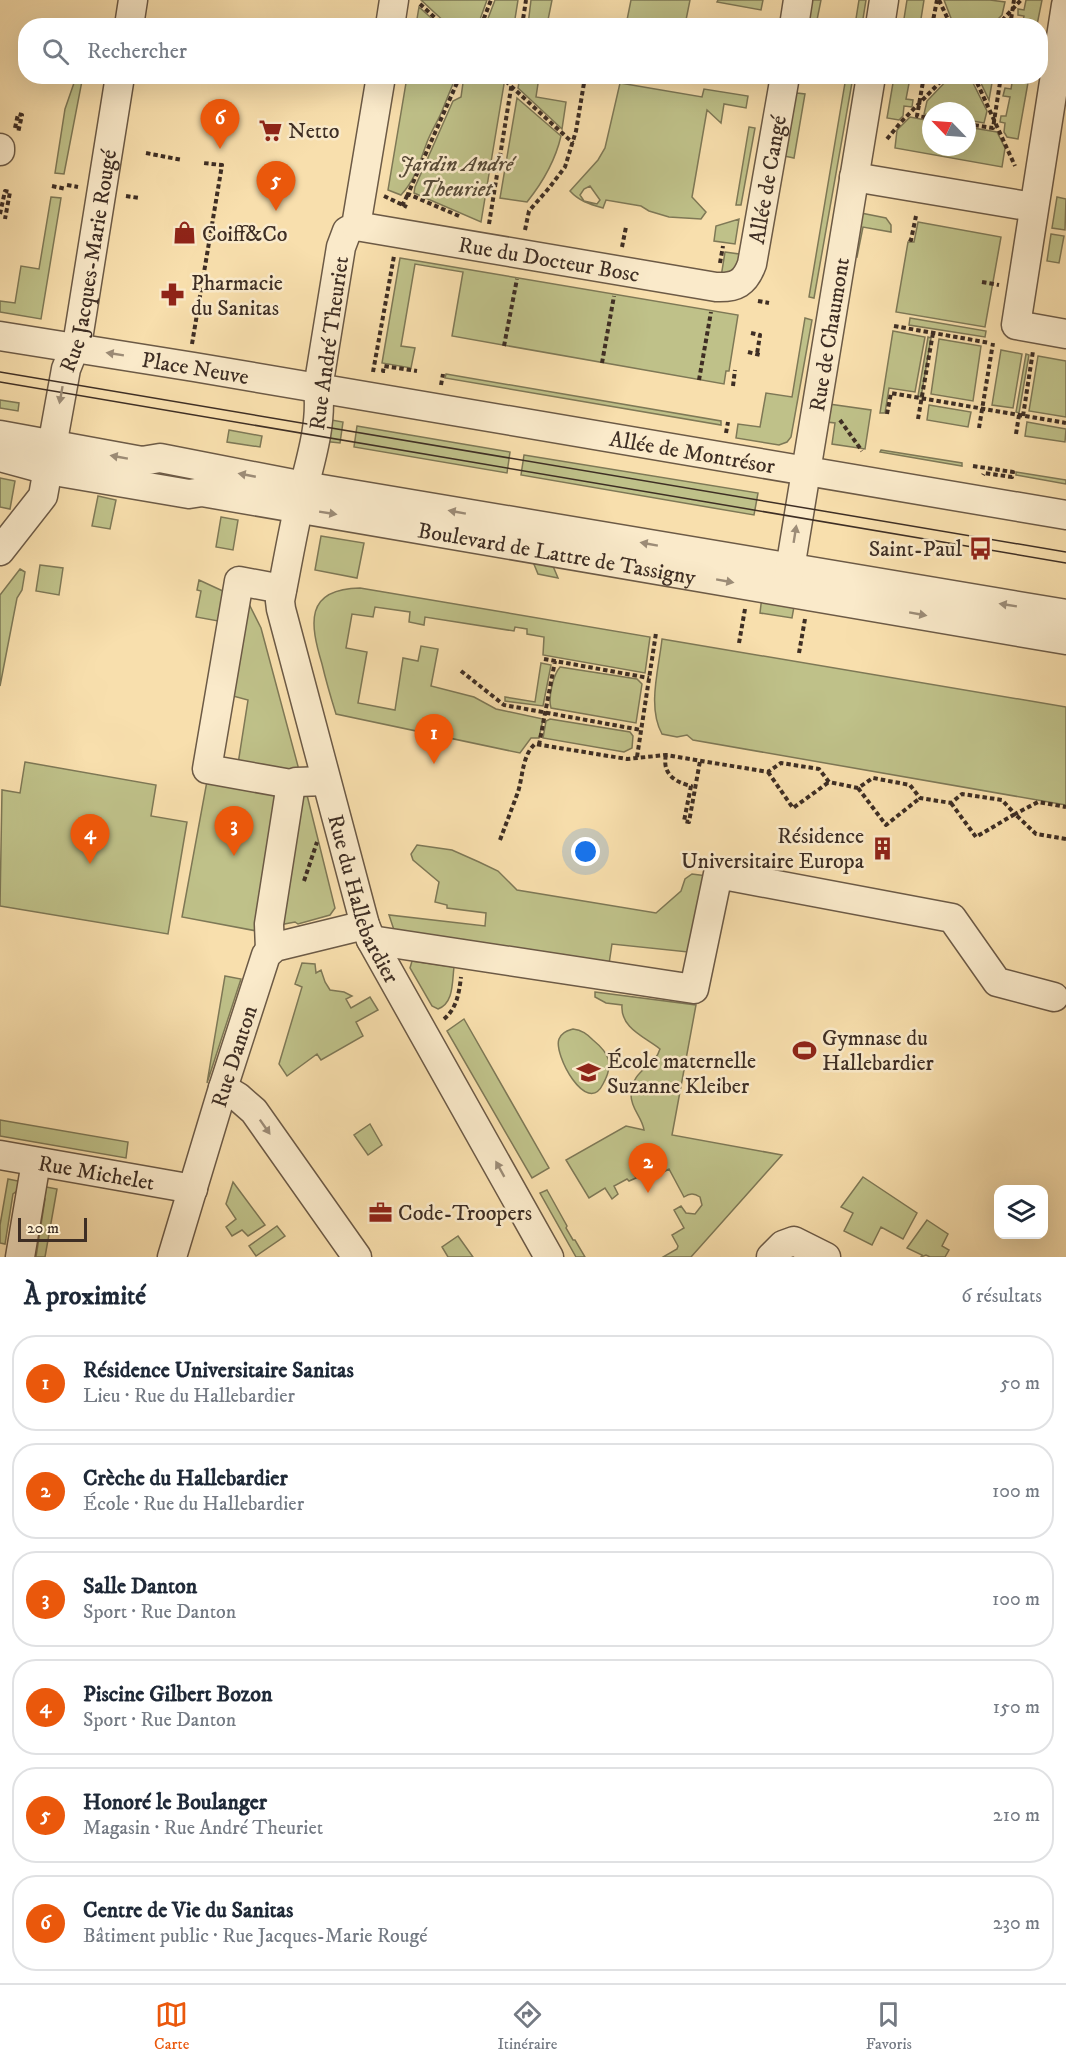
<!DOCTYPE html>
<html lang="fr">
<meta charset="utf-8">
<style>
:root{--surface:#fff;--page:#f6f6f7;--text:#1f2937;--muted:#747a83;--line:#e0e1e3;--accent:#ea580c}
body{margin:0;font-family:"IM FELL DW Pica",serif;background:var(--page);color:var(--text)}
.controls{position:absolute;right:18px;bottom:18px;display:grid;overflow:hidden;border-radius:12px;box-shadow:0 6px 24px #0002}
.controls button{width:54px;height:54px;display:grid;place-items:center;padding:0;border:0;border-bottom:2px solid var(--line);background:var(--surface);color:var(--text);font:30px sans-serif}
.compass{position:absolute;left:922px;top:102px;width:54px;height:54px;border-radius:50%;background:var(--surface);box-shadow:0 6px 24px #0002;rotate:295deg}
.scale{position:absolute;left:18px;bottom:15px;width:69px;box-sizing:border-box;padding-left:6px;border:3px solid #3e2e24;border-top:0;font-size:16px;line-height:21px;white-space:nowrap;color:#3e2e24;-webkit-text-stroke:4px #faeaca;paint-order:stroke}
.you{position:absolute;left:586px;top:852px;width:21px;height:21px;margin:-15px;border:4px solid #fff;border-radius:50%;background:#1a73e8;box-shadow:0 0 0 9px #1a73e833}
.badge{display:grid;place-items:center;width:39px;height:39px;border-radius:50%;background:var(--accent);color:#fff;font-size:20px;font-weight:700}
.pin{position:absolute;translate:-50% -50px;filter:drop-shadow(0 2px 3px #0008)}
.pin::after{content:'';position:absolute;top:32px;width:21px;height:18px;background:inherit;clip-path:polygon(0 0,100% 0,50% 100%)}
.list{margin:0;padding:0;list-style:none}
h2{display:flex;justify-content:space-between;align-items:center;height:78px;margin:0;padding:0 24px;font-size:26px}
h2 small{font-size:20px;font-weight:400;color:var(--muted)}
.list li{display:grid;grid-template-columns:39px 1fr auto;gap:18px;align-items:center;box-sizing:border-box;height:96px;margin:0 12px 12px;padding:0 12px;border:2px solid var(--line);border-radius:24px}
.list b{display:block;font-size:22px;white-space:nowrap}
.list p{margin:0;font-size:20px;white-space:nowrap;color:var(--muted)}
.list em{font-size:20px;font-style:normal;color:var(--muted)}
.icon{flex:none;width:33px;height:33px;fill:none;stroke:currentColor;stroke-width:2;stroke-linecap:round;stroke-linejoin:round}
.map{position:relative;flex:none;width:1066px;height:1257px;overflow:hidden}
.search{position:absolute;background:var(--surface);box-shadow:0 6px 24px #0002;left:18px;right:18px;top:18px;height:66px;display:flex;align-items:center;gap:15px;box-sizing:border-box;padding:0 21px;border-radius:24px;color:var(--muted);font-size:22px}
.sheet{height:726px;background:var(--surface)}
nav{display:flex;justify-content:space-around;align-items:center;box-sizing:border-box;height:84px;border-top:2px solid var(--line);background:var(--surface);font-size:16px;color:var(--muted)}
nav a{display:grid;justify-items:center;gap:3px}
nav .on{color:var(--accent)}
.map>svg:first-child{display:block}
.green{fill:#bfc189;stroke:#7e7856;stroke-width:1.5;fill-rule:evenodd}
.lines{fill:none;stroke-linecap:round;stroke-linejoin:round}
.minor-casing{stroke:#6c5a46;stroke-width:31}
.path{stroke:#3e2e24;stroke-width:4;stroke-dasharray:4.5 3;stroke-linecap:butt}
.minor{stroke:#faeaca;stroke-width:28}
.tram{stroke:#3e2e24;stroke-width:1.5}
.oneway{fill:#9c8c77}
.labels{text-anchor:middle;stroke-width:5;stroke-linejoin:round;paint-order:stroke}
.poi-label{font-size:22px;fill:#3e2e24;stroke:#faeaca;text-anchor:start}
.park-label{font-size:22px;font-style:italic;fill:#584b38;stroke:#faeaca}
.street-label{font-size:22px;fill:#3e2e24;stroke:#faeaca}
</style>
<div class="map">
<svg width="1066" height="1257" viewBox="0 0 1066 1257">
<rect width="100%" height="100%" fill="#f8dfad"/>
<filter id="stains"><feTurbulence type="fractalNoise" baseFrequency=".00333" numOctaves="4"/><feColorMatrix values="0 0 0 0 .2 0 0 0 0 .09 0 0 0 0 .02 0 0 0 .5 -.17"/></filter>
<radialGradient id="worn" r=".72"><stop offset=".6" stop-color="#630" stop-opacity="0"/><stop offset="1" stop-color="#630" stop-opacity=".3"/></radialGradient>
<path class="green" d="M421,0h66l-9,25 -29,1z
M495,0h23l-4,25h-27l1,-3 -1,-1z
M531,0h21l-5,25h-19z
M631,0h59l-5,25h-59z
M718,0h45l-2,10 -44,-8z
M810,0h11l-5,25 -10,1z
M859,0h7l-4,25h-7z
M907,0h17l-3,19 6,1 -1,5h-23z
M944,0h46l15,2 -3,13 -10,10 -38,1z
M1026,0h16l-5,25h-15l2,-9 -6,-1v-6l6,1z
M419,7l20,18h-23z
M464,76l32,1 8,7 -23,138 -67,-29 1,-6 38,-86 8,-4z
M951,76l19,1 17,34 -3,12 -17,-3v-9h-36v4l-7,-1 3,-13z
M407,77h49c-5,11 -9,22 -14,34 -5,12 -12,22 -16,34 -7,19 -11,35 -25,50l-13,-5z
M520,77h19l-3,20 30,5 -4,27 -44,-41z
M846,77h7l-39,221 -5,-1z
M894,77h22v2l-6,-1 -4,21 7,1 -1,7 -8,-1 -1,10 -4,4 -12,-2z
M978,77h15l-4,23z
M1013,77h16l-11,62 -11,-2 -3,-5 1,-9 -5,-1 1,-6h5l4,-19 -7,-1 2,-8 6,1z
M75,80l7,1 -18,93 -9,-1 10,-64z
M620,83l82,14 2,-8 44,7 -2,12 -22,-4 -3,19 -14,-13 -15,87 14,15 -5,7 -32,-2 -20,-6 -8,-5 -35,-6 -3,8c-14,-4 -24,-7 -33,-17l28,-31 7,-12zM590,186l10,14 -3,4 -13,-3 -4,-6 4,-6z
M797,88v5l8,1 -11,64 -10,-2z
M517,98l44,38c-6,26 -18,46 -34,66l-27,-4z
M910,117l21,4v26h36v-20l30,5 8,16 -3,19 -107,-19 2,-18z
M749,127l6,1 -14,77h-5z
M51,197l10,1 -20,121 -41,-7v-11l15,2 6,-37 18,3z
M1057,197l9,2 -1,31 -13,-2z
M861,213l25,5 5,7v7l-28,-5 -6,30 -3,-1z
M739,219l-4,25 -21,-3 2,-15z
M918,222l83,15 -16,90 -89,-15 12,-70h6z
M1051,234l13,2 -5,27 -12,-2z
M725,252l21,3 -3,13 -22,9z
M400,258l338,57 -9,56h-3l-2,13 -272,-48 11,-64 -48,-8 -14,82 14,2 -4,20 -29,-5z
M805,318l7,2 -21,117 -4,5 -8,3 -43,-7 2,-14 22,3 6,-34 26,4z
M910,318l76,13 -1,6 -76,-12z
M893,331l32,6 -10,55 -26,-4 -4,25h-5z
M928,337l3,1 -10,59 -3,-1z
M939,339l42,7 -8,55 -42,-7z
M1001,350l21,4 -9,54 -21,-3z
M1026,354l3,1 -10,58 -3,-1z
M1038,356l28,5v56l-37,-6z
M446,374l275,47v4l-276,-47z
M0,400l19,3 -1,8 -18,-3z
M829,404l42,6 -6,39 -33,-5 3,-21 -8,-1z
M929,405l42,7 -3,15 -41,-7z
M326,419l17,3 -3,21 -18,-2z
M1027,422l39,7 -1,13 -40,-6z
M357,426l153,26 -3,21 -153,-26z
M229,430l33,6 -2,11 -33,-5z
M881,450l81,13v3l-82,-14z
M524,455l234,38 -4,22 -233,-40z
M1016,472l50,8v4l-50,-9z
M0,478l15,3 -5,28 -10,-2z
M98,496l18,4 -6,29 -18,-3z
M221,517l17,3 -5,30 -17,-3z
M321,536l43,7 -7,35 -42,-8z
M531,557l19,2 8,19 -20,-4z
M40,565l23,3 -4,27 -23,-4z
M20,569l5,3 -3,18 -5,8 -17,88v-91z
M199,580l26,12 -7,29 -22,-4 5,-26 -4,-1z
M360,588l290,49 -5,36 -102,-18 1,-18 -17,-3v-5l-12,-2 -1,4 -89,-14 -1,8 -15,-3 1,-10 -35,-5 -2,10 -21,-3 -6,34 21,4 -9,51 37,7 8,-52 15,3 3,-15 17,3 -7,37 43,11 22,12 47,10 -4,19h-8l-11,15 -184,-39c-5,-16 -10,-33 -14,-50 -12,-40 -18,-75 38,-76z
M762,596l33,5 -3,17 -32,-5z
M248,602l13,26 38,142 -6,5 -55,-11 10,-64 -15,-4z
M662,639l404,68v98l-373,-65 -6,-5 -10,2 -15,-3c-15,-27 -3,-66 0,-95z
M541,663l10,2 -8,41 -38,-5v-4l30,5z
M560,667l77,12 5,5 -6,39 -85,-15c-3,-10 2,-33 9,-41z
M550,719l80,13 3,4 -1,12 -8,4 -81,-14 3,-17z
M25,762l131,23 -5,31 36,6 -19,112 -168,-28 2,-116 18,3z
M207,781l78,13 -23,138 -80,-15z
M297,787l10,8 28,113 -5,7 -32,9 -3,-2 -16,3z
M417,845l35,5 27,12 19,9 19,19 139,23 25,-22 4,-12 7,-5 15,2 -19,76 -76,-8 -3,20 -215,-34 -5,-15 96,11 1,-13 -39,-5v-3l-12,-3 4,-20 -26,-22 -2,-6z
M412,961l42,6c-2,15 0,36 -16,42l-6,-3 -22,-38z
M302,963l13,1 1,9 5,-3 4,12 5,8 14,2 8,4 -6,3 5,9 19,-11 8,13 -22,12 7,14 -42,24 -4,-6 -30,22 -8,-12 23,-77 -7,-3z
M225,976l16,3 -34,104z
M595,992l101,13 -24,130 110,20 -91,102h-28l14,-8 1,-3 -6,-11 12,-7 -10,-18 7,-4 5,7 9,1 7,-9 -2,-8c-6,-4 -10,-4 -16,0l-15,-28 -13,7 -8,-14 -15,10 3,6 -7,3 -2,-2 -13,7 4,8 -6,5 -7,-11 -16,10 -23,-38 60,-34 18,4c-2,-13 -13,-21 -13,-35 1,-27 23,-26 29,-46 -15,-12 -40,-21 -38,-44l-16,-2 -11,-6z
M464,1019l85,149 -17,10 -85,-147z
M573,1029c9,1 14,5 20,11 17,14 21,24 10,44 -16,33 -50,-30 -44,-45 3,-7 8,-8 14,-10z
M0,1120l128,22 -2,16 -126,-22z
M370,1124l12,21 -14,10 -14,-20z
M863,1177l54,36 -14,26 -22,-12 -9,18 -28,-14 9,-18 -12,-6z
M8,1179l15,3 -2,6 -8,6 -8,50 -5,-1v-18z
M233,1182l32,43 -17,11 -6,-6 -10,6 -6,-9 10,-8 -10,-15z
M41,1186l16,3 -12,68h-9l9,-58 -5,-6z
M547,1190l20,36 -1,2 7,12h2l10,17h-9l-36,-64z
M927,1220l21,14 -6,12 7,4 -4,7h-15l-4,-2 -5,2 1,-2 -15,-7z
M277,1226l8,10 -29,20 -7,-10z
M458,1236l15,21h-25l-6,-10z"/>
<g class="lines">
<defs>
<g id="minor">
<path d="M1066,5l-50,320 50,9"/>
<path d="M129,26l4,-26"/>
<path d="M390,26l4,-26"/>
<path d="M794,26l4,-26"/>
<path d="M880,26l4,-26"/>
<path id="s1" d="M381,76l-25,150 -9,5 -6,16 -23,141c5,40 -11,83 -20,122 -7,31 -12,61 -18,91l1,8 84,316 6,15 178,317"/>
<path d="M0,148v3"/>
<path d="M854,177l179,30"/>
<path id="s2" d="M356,226l360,61c20,1 29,-4 36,-23l33,-188"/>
<path id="s3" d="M0,336l194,31 872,148"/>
<path d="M0,435l142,26 18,-3 144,28 762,128"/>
<path id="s4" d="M0,457l48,13 141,24 13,-2 864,148"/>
<path id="s5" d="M0,551l43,-55 23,-127 12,-30 42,-263"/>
<path id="s6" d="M787,587l84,-511"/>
<path d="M282,589l-43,-8 -32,188 84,15 5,-2 30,-1"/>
<path d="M371,940l323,49 24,-115 234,44 45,64 57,15"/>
<path d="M270,950l-1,-26 22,-140"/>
<path d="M223,1088l15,9 16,14 103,146"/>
<path id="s7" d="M0,1155l193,34"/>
<path d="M20,1257l16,-95"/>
<path id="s8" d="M172,1257l51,-169 43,-133 9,-8 90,-22"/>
<path d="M771,1257l12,-12 11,-4 32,16"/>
</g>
</defs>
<use href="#minor" class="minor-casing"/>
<path class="path" d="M939,0l12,26
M420,4l24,22
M481,26l10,-26
M522,26l4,-26
M932,26l5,-26
M997,26l24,-26
M1010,26l4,-26
M500,76l73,67
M924,76l-7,40 14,2
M974,76l41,90
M967,124l26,4 8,-52
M15,128l3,-14 4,1 -4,18
M887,139l14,-17 45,-46
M146,153l36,7
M67,185l11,2
M52,186l14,3
M126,196l13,2
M384,196l23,11
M402,206l6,-12
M0,214l5,-23 5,1 -5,27
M459,216l-51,-22 52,-118
M489,224l24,-148
M525,230l4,-19 20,-23 16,-21 11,-36 9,-54
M909,239l2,1 5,-24
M622,247l4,-20
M720,263l3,-17
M982,282l17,3
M758,301l11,2
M894,326l96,17
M751,333l9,2 -3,19
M192,344l30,-179 -19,-2
M504,346l13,-67
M748,352l12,3
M602,363l12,-67
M385,371h-2l1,-5 33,5
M373,372l21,-116
M699,380l12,-68
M441,385l2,-11
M733,386l2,-16
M887,414l4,-21 175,30
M1023,416l10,-65
M918,419l15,-86
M840,420l22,31
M979,428l14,-85
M726,433l2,-11
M1016,434l3,-19
M973,466l40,6 -1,5 -28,-4 -1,2
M739,643l6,-34
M799,653l6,-34
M544,659l105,19
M461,671l43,34 137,25
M539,745l16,-84
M666,755c-4,18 8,27 25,31l-7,35 5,1 11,-61
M637,757l19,-124
M768,772l25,36 36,-26
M858,788l28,37 34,-27
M951,803l25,34 39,-23 21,20 30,5
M500,840c6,-16 12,-32 18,-48 5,-16 4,-36 17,-48l92,15 39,-4 102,17 13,-9 38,6 10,13 29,6 15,-10 37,7 10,13 31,5 11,-9 40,6 13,14 23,-12 28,5
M304,881l13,-39
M444,1019c13,-11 15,-26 17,-42"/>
<use href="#minor" class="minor"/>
<path class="tram" d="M0,372l1066,180
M0,382l1066,181"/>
</g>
<defs><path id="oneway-solid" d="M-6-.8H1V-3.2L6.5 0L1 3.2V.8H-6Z" transform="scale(1.5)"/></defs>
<g class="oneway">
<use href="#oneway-solid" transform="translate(115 354) rotate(-171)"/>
<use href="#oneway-solid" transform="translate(61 395) rotate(100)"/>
<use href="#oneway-solid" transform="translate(119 457) rotate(-170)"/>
<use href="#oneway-solid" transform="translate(247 475) rotate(-169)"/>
<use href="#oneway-solid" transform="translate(457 512) rotate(-170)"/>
<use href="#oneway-solid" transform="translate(328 513) rotate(9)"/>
<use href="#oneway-solid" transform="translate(795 534) rotate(-81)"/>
<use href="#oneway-solid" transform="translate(649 544) rotate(-170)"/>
<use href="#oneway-solid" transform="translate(725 581) rotate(10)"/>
<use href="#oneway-solid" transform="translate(1008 605) rotate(-171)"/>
<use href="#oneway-solid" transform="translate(918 614) rotate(10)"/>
<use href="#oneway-solid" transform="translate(265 1127) rotate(55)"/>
<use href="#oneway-solid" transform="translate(500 1169) rotate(-119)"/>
</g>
<defs>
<symbol id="supermarket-bare" viewBox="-9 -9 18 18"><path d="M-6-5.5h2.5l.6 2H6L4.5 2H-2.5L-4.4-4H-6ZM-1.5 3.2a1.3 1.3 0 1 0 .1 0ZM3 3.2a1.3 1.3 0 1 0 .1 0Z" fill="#8f2418" stroke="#faeaca" stroke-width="2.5" paint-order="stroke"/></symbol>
<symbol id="shop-bare" viewBox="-9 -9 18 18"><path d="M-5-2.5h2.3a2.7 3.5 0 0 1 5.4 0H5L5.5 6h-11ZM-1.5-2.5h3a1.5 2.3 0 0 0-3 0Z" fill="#8f2418" stroke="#faeaca" stroke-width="2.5" paint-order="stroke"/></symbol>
<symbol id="pharmacy-bare" viewBox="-9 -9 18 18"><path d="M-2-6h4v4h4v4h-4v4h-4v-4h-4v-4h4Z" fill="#8f2418" stroke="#faeaca" stroke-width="2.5" paint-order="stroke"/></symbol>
<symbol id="bus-bare" viewBox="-9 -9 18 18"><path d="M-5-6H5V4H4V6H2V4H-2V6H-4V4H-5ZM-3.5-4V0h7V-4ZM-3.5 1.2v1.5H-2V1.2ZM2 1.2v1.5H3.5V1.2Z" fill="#8f2418" stroke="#faeaca" stroke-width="2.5" paint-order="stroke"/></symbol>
<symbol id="building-bare" viewBox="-9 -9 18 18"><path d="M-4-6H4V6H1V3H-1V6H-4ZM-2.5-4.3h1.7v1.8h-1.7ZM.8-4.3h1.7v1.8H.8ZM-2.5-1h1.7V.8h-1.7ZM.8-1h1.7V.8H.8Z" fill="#8f2418" stroke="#faeaca" stroke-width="2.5" paint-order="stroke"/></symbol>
<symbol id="stadium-bare" viewBox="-9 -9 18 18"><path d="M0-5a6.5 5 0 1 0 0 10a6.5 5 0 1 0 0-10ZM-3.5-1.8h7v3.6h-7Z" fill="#8f2418" stroke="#faeaca" stroke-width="2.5" paint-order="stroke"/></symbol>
<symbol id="school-bare" viewBox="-9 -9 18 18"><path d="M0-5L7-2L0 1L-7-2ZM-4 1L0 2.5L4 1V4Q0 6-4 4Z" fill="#8f2418" stroke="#faeaca" stroke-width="2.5" paint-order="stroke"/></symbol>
<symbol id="office-bare" viewBox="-9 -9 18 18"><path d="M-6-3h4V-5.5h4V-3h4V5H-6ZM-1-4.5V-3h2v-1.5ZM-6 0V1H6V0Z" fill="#8f2418" stroke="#faeaca" stroke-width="2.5" paint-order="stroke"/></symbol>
</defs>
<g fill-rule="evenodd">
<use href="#supermarket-bare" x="254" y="114" width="33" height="33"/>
<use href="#shop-bare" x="168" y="216" width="33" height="33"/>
<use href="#pharmacy-bare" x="156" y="278" width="33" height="33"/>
<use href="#bus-bare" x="964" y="532" width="33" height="33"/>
<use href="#building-bare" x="866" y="832" width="33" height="33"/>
<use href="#stadium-bare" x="788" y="1034" width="33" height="33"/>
<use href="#school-bare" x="572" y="1056" width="33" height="33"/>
<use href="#office-bare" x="364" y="1196" width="33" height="33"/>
</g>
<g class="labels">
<g class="poi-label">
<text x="288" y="138">Netto</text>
<text x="202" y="241">Coiff&amp;Co</text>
<text x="191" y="290">Pharmacie<tspan x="191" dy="25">du Sanitas</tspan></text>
<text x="962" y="556" text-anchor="end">Saint-Paul</text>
<text x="864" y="843" text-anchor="end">Résidence<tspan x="864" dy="25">Universitaire Europa</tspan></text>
<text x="822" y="1045">Gymnase du<tspan x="822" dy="25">Hallebardier</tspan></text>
<text x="607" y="1068">École maternelle<tspan x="607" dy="25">Suzanne Kleiber</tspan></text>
<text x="398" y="1220">Code-Troopers</text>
</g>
<g class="park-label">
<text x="456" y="171">Jardin André<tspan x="456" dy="25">Theuriet</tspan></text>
</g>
<g class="street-label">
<text dy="8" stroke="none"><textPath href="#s2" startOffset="498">Allée de Cangé</textPath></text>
<text dy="8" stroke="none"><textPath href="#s2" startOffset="196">Rue du Docteur Bosc</textPath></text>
<text dy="8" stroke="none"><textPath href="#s5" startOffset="310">Rue Jacques-Marie Rougé</textPath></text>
<text dy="8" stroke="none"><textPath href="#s6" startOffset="256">Rue de Chaumont</textPath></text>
<text transform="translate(328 343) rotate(-82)" y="8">Rue André Theuriet</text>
<text dy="8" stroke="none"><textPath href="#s3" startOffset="198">Place Neuve</textPath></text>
<text dy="8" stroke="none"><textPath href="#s3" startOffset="702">Allée de Montrésor</textPath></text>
<text dy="8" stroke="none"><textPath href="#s4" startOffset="566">Boulevard de Lattre de Tassigny</textPath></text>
<text dy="8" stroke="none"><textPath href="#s1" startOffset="849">Rue du Hallebardier</textPath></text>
<text dy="8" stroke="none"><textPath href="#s8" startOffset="210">Rue Danton</textPath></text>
<text dy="8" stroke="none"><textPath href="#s7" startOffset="98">Rue Michelet</textPath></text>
</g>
</g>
<rect width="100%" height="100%" filter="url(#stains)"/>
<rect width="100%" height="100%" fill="url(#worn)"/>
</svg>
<div class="controls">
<button><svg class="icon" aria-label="layers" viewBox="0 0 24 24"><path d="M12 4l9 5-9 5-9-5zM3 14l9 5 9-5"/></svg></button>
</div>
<svg class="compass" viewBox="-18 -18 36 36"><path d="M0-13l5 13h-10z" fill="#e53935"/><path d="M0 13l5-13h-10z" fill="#747a83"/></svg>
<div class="scale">20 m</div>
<div class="you"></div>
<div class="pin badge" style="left:434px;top:764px">1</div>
<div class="pin badge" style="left:648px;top:1193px">2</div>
<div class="pin badge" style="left:234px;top:856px">3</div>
<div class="pin badge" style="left:90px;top:864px">4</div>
<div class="pin badge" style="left:276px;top:211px">5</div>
<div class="pin badge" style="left:220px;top:149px">6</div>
<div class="search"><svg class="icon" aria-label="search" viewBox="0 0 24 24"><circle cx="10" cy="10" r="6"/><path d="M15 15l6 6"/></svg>Rechercher</div>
</div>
<section class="sheet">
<h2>À proximité<small>6 résultats</small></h2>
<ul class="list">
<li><span class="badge">1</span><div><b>Résidence Universitaire Sanitas</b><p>Lieu · Rue du Hallebardier</p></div><em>50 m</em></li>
<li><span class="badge">2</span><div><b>Crèche du Hallebardier</b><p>École · Rue du Hallebardier</p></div><em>100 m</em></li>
<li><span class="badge">3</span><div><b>Salle Danton</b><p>Sport · Rue Danton</p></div><em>100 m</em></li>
<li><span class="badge">4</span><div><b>Piscine Gilbert Bozon</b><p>Sport · Rue Danton</p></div><em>150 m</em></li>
<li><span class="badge">5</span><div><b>Honoré le Boulanger</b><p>Magasin · Rue André Theuriet</p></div><em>210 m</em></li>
<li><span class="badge">6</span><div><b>Centre de Vie du Sanitas</b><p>Bâtiment public · Rue Jacques-Marie Rougé</p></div><em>230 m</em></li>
</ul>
</section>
<nav>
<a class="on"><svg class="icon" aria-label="map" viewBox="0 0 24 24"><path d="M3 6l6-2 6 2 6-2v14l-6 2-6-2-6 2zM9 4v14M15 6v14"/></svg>Carte</a>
<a><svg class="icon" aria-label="directions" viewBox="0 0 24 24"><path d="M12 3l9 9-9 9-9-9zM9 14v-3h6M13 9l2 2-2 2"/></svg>Itinéraire</a>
<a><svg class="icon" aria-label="saved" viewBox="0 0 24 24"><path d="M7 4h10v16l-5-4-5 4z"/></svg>Favoris</a>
</nav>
